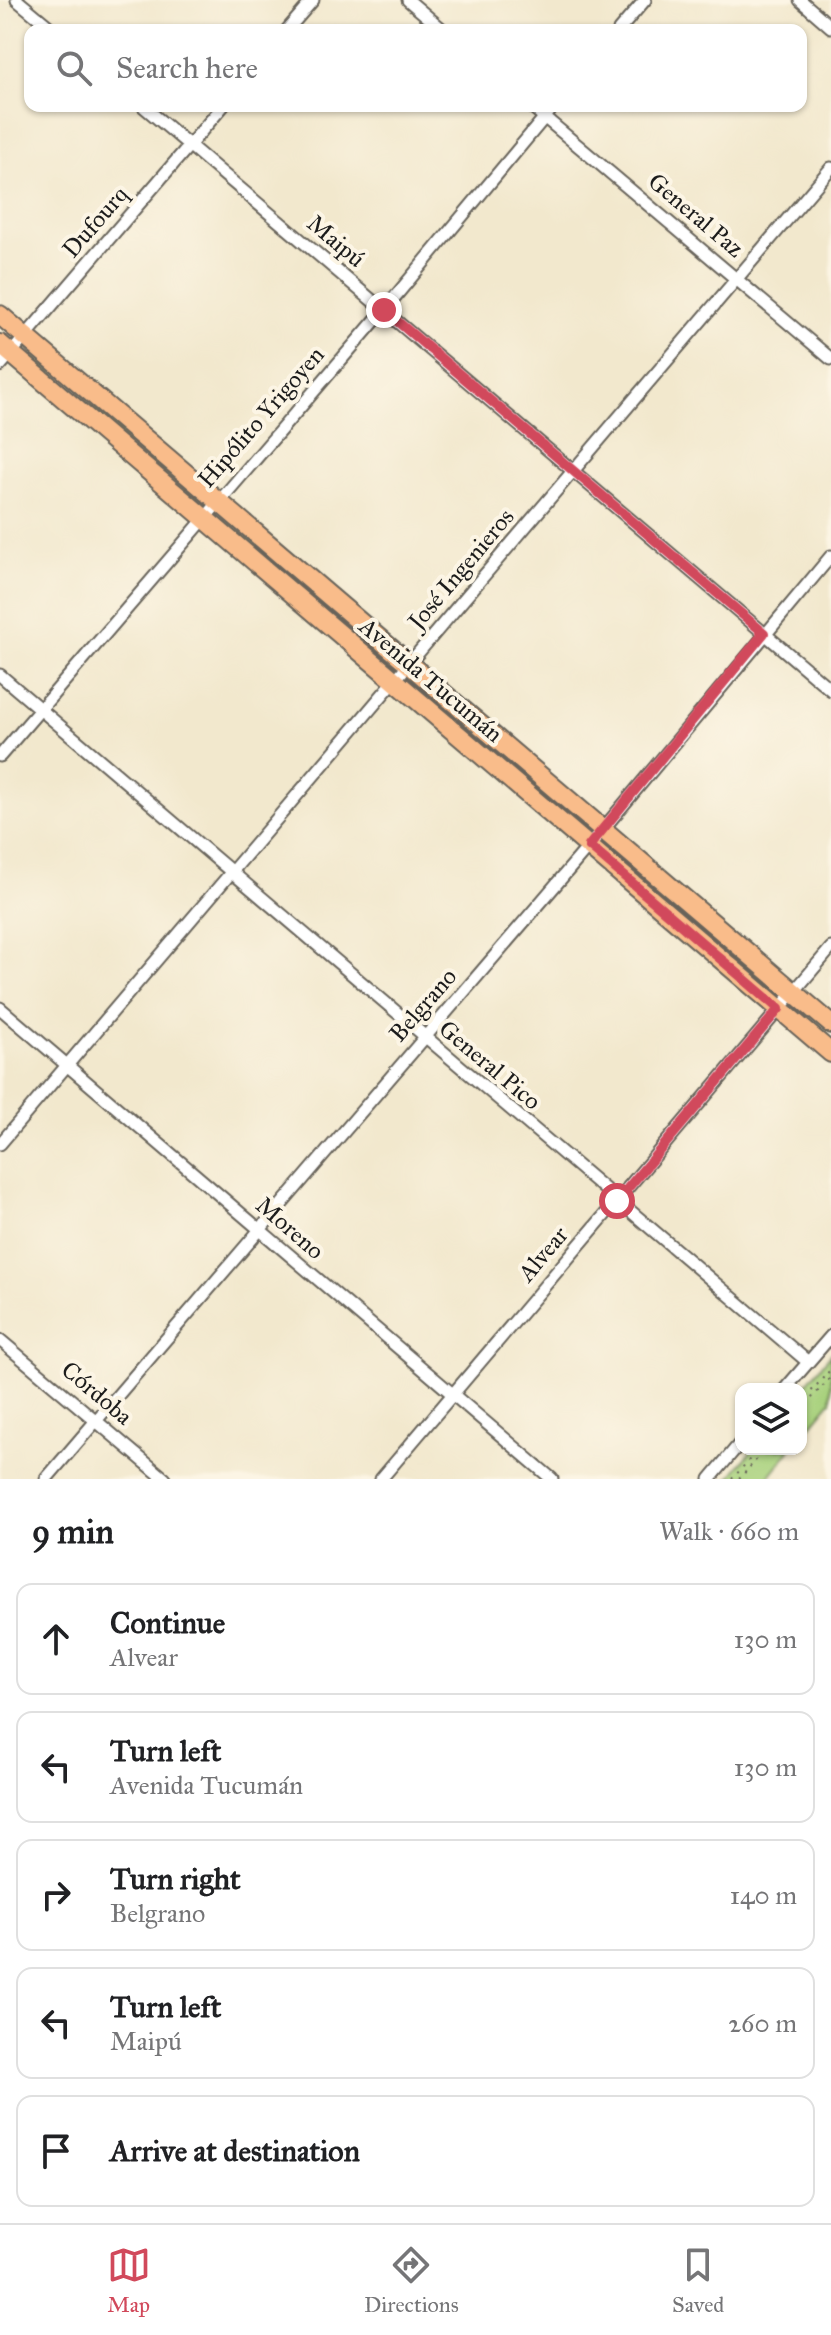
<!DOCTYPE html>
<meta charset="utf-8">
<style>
:root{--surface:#fff;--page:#f2f2f2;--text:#202124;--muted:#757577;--line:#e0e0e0;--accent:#d1495b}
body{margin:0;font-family:"IM FELL Great Primer",serif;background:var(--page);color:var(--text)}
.controls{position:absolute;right:24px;bottom:24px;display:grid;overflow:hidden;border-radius:16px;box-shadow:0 2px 6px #0004}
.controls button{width:72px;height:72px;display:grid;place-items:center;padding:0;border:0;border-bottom:2px solid var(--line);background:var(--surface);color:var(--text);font:40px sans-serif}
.stop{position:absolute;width:24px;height:24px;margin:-18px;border:6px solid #d1495b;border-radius:50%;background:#fff}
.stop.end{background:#d1495b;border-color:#fff;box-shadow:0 2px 8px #0008}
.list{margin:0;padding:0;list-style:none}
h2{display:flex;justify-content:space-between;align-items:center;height:104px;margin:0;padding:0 32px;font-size:34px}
h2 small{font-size:26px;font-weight:400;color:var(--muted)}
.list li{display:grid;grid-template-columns:52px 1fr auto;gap:24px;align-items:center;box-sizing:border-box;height:112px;margin:0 16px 16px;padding:0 16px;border:2px solid var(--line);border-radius:16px}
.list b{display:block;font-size:30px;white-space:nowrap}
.list p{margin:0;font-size:26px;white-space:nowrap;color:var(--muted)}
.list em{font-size:26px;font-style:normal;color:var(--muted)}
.icon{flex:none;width:44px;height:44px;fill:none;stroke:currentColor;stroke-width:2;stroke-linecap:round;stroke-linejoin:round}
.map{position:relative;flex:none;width:831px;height:1479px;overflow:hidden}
.search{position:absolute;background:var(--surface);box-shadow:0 2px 6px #0004;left:24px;right:24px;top:24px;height:88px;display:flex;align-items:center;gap:20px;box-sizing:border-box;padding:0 28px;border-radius:16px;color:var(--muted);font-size:30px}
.sheet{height:744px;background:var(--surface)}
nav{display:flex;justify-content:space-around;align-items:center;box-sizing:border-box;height:112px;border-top:2px solid var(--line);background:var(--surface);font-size:22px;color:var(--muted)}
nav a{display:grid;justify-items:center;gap:4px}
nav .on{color:var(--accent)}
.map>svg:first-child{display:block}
.green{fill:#a8d17d;stroke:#62764c;stroke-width:2}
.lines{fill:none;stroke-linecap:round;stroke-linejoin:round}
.street-casing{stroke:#67635a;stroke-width:15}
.primary-casing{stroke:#67635a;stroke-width:22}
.path{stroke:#67635a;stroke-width:2;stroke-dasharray:2 6;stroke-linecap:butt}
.street{stroke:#fff;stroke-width:11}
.primary{stroke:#f9bc8a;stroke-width:18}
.route{stroke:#d1495b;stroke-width:10}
.labels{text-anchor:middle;stroke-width:8;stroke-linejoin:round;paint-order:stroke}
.street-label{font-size:24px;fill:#1c1c1c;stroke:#fcf5e5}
</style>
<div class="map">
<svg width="831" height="1479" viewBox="0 0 831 1479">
<rect width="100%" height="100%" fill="#fcf5e5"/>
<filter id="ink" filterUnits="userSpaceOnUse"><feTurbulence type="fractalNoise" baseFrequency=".0125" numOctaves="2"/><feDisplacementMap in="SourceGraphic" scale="16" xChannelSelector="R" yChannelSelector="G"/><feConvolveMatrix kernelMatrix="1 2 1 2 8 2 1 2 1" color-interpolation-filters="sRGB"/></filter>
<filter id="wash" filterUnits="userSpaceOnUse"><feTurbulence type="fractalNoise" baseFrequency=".006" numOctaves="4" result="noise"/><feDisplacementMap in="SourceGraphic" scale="32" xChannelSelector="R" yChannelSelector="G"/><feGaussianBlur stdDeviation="1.8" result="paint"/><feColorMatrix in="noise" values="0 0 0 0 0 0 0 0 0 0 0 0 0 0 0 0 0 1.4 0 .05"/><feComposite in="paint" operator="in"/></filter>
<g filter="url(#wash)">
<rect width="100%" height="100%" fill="#f2e8cd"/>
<path class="green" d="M28,355h4l173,145 -2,5 -176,-142z
M220,515l47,38 130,113 -1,4 -5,3 -174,-155z
M415,679l173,147 1,6 -4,5 -176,-152z
M611,847l168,142 2,7 -7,1 -170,-141 1,-8z
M831,1354v47l-30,36v-47z
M753,1449h38l-24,30h-38z"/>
</g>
<g filter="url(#ink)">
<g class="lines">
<defs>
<path id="street" d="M17,0l36,30
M408,0l35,30
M800,0l31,27
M287,30l26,-30
M619,30l26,-30
M143,106l688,584
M531,106l300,253
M0,366l223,-260
M0,675l808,687
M0,756l384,-446 170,-204
M0,1008l552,471
M0,1144l831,-976
M0,1340l165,139
M785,1389l46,-53
M46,1479l543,-633 242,-290
M381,1479l450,-531
M710,1479l31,-37"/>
<path id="primary" d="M0,315l831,709
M0,344l831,709"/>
</defs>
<use href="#street" class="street-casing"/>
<use href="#primary" class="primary-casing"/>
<path class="path" d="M801,1403l30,-34
M801,1410l30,-33
M732,1479l27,-30
M739,1479l27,-30"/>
<use href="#street" class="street"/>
<use href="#primary" class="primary"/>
</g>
</g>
<g class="lines" filter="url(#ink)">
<path class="route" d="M384,310l380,323 -175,213 190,163 -162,192"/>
</g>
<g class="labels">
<g class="street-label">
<text transform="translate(696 215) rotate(40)" y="8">General Paz</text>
<text transform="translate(95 222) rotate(-49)" y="8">Dufourq</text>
<text transform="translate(336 241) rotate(40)" y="8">Maipú</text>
<text transform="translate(261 417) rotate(-49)" y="8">Hipólito Yrigoyen</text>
<text transform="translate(461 569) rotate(-50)" y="8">José Ingenieros</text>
<text transform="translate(431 680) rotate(40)" y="8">Avenida Tucumán</text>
<text transform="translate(423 1005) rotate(-49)" y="8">Belgrano</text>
<text transform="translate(490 1065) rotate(40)" y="8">General Pico</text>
<text transform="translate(290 1228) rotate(41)" y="8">Moreno</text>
<text transform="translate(543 1254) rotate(-50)" y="8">Alvear</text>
<text transform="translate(97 1393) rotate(40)" y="8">Córdoba</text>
</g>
</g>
</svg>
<div class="controls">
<button><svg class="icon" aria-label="layers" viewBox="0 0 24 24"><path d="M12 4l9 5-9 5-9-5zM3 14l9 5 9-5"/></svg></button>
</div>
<div class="stop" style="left:617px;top:1201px"></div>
<div class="stop end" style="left:384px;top:310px"></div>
<div class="search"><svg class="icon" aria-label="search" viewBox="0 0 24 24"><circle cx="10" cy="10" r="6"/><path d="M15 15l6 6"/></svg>Search here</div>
</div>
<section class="sheet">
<h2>9 min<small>Walk · 660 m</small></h2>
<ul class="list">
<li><svg class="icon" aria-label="ahead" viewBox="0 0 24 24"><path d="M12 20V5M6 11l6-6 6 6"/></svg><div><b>Continue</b><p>Alvear</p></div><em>130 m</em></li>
<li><svg class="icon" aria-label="left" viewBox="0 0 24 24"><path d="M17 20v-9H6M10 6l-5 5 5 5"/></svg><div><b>Turn left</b><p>Avenida Tucumán</p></div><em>130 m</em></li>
<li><svg class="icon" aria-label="right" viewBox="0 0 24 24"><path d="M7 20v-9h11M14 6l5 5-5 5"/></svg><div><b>Turn right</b><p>Belgrano</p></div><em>140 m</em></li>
<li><svg class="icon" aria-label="left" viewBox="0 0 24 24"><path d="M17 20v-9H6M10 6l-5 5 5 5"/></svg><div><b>Turn left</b><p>Maipú</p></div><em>260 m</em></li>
<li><svg class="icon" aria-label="arrive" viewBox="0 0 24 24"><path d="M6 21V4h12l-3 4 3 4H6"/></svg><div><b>Arrive at destination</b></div></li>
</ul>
</section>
<nav>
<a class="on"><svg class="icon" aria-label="map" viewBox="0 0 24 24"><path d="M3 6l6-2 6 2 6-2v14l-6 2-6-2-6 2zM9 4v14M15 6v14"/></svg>Map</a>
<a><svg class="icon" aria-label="directions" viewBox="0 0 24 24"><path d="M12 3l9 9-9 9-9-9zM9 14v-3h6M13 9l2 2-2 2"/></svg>Directions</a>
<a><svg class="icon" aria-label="saved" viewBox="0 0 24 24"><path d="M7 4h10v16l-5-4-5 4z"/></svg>Saved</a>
</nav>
